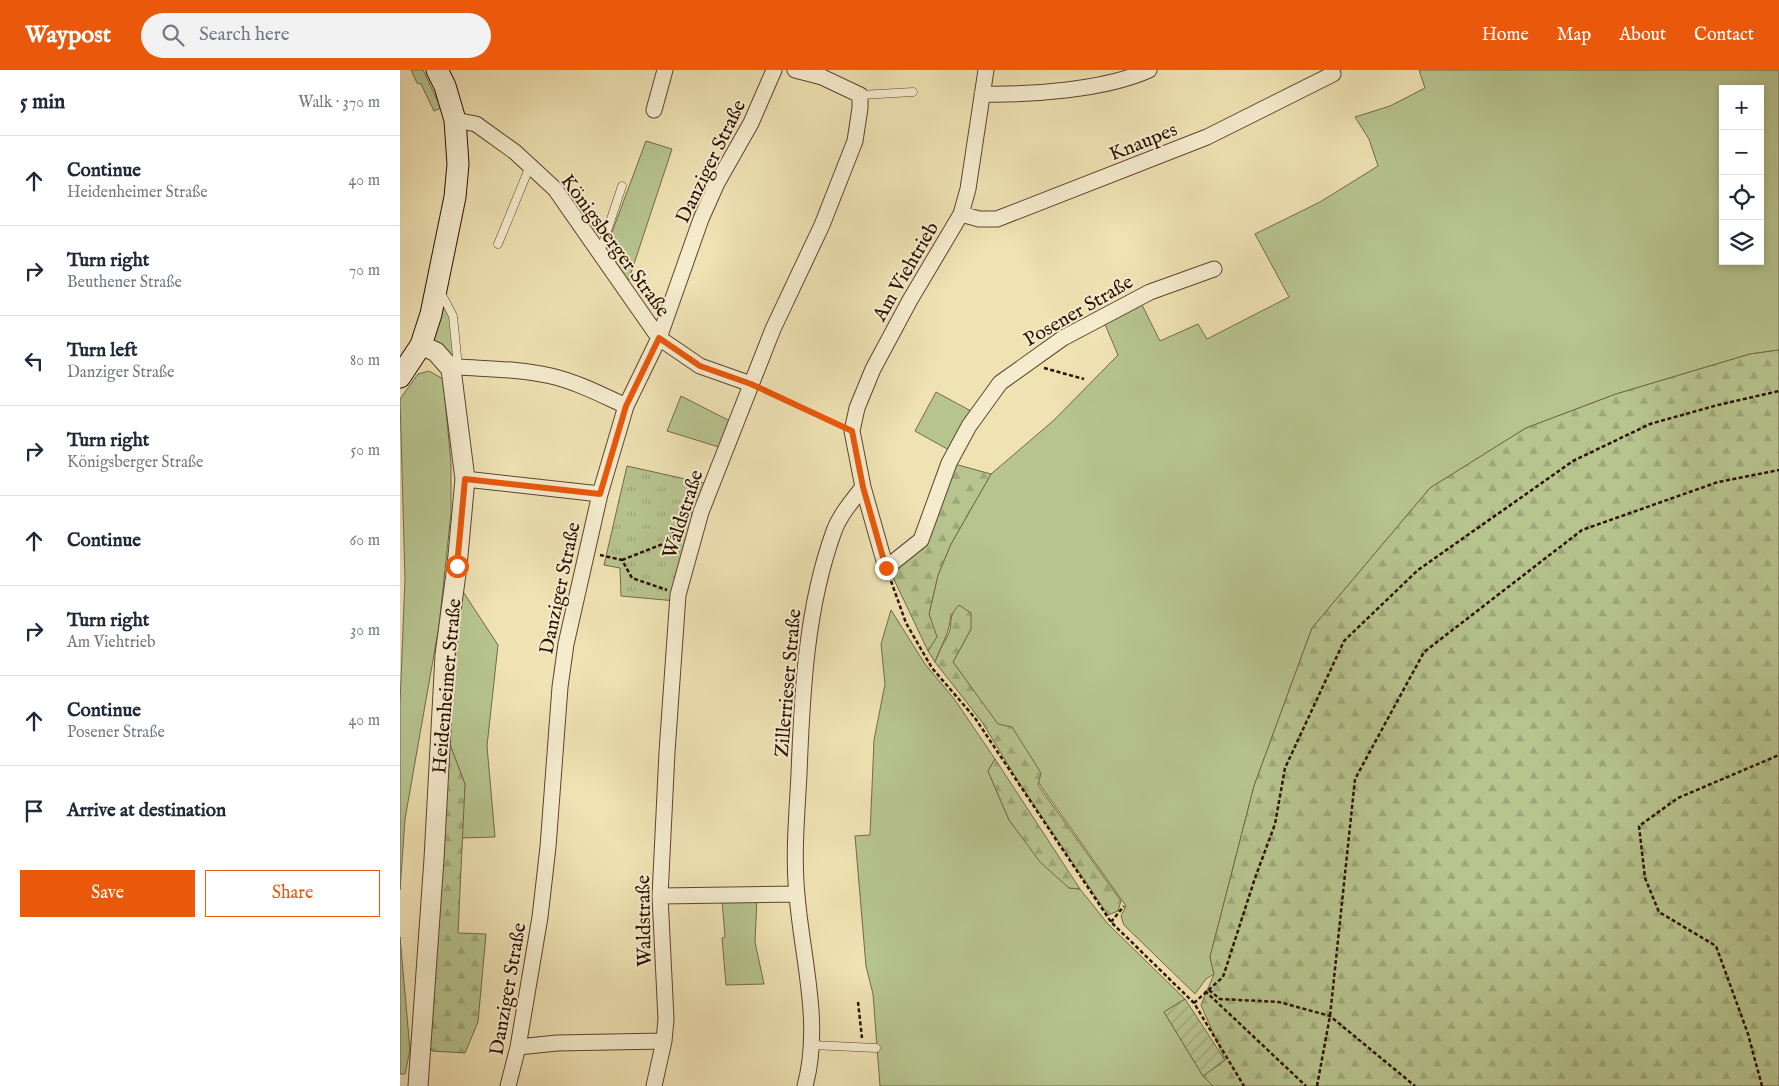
<!DOCTYPE html>
<meta charset="utf-8">
<style>
:root{--surface:#fff;--page:#f2f2f3;--text:#1f2937;--muted:#747a83;--line:#e0e1e3;--accent:#ea580c}
body{margin:0;font-family:"IM FELL English",serif;background:var(--page);color:var(--text)}
.controls{position:absolute;right:15px;top:15px;display:grid;overflow:hidden;border-radius:0px;box-shadow:0 2px 8px #0003}
.controls button{width:45px;height:45px;display:grid;place-items:center;padding:0;border:0;border-bottom:1px solid var(--line);background:var(--surface);color:var(--text);font:25px sans-serif}
.stop{position:absolute;width:15px;height:15px;margin:-11px;border:4px solid #ea580c;border-radius:50%;background:#fff}
.stop.end{background:#ea580c;border-color:#fff;box-shadow:0 1px 5px #0008}
.list{margin:0;padding:0;list-style:none}
h2{display:flex;justify-content:space-between;align-items:center;height:65px;margin:0;padding:0 20px;font-size:21px}
h2 small{font-size:16px;font-weight:400;color:var(--muted)}
.list li{display:grid;grid-template-columns:32px 1fr auto;gap:15px;align-items:center;box-sizing:border-box;height:90px;padding:0 20px;border-top:1px solid var(--line)}
.list b{display:block;font-size:19px;white-space:nowrap}
.list p{margin:0;font-size:16px;white-space:nowrap;color:var(--muted)}
.list em{font-size:16px;font-style:normal;color:var(--muted)}
.actions{display:flex;gap:10px;padding:15px 20px}
.actions a{flex:1;padding:11px 0;border:1px solid var(--accent);border-radius:0px;text-align:center;font-size:18px;color:var(--accent)}
.actions .main{background:var(--accent);color:#fff}
.icon{flex:none;width:28px;height:28px;fill:none;stroke:currentColor;stroke-width:2;stroke-linecap:round;stroke-linejoin:round}
.map{position:relative;flex:none;width:1379px;height:1016px;overflow:hidden}
header{display:flex;align-items:center;gap:30px;box-sizing:border-box;height:70px;padding:0 25px;background:var(--accent);color:#fff}
header strong{font-size:24px}
nav{display:flex;gap:28px;margin-inline-start:auto;font-size:18px}
.search{width:350px;height:45px;background:var(--page);display:flex;align-items:center;gap:12px;box-sizing:border-box;padding:0 18px;border-radius:28px;color:var(--muted);font-size:19px}
main{display:flex}
aside{flex:1;background:var(--surface)}
.map>svg:first-child{display:block}
.grass{fill:#b7c48e;stroke:#726a48;fill-rule:evenodd}
.forest{fill:url(#forest-firs);stroke:#726a48}
.park{fill:url(#park-tufts);stroke:#726a48}
.garden{fill:url(#garden-furrows);stroke:#726a48}
.lines{fill:none;stroke-linecap:round;stroke-linejoin:round}
.service-casing{stroke:#5d442e;stroke-width:9}
.minor-casing{stroke:#5d442e;stroke-width:17}
.tertiary-casing{stroke:#5d442e;stroke-width:21}
.secondary-casing{stroke:#2c1001;stroke-width:23}
.path{stroke:#2c1001;stroke-width:2.5;stroke-dasharray:4 2.5;stroke-linecap:butt}
.service{stroke:#f5ecce;stroke-width:8}
.minor{stroke:#f5ecce;stroke-width:15}
.tertiary{stroke:#f5ecce;stroke-width:19}
.secondary{stroke:#f5ecce;stroke-width:21}
.route{stroke:#ea580c;stroke-width:6}
.labels{text-anchor:middle;stroke-width:4;stroke-linejoin:round;paint-order:stroke}
.street-label{font-size:20px;fill:#2c1001;stroke:#f5ecce}
</style>
<header>
<strong>Waypost</strong>
<div class="search"><svg class="icon" aria-label="search" viewBox="0 0 24 24"><circle cx="10" cy="10" r="6"/><path d="M15 15l6 6"/></svg>Search here</div>
<nav><a>Home</a><a>Map</a><a>About</a><a>Contact</a></nav>
</header>
<main>
<aside>
<h2>5 min<small>Walk · 370 m</small></h2>
<ul class="list">
<li><svg class="icon" aria-label="ahead" viewBox="0 0 24 24"><path d="M12 20V5M6 11l6-6 6 6"/></svg><div><b>Continue</b><p>Heidenheimer Straße</p></div><em>40 m</em></li>
<li><svg class="icon" aria-label="right" viewBox="0 0 24 24"><path d="M7 20v-9h11M14 6l5 5-5 5"/></svg><div><b>Turn right</b><p>Beuthener Straße</p></div><em>70 m</em></li>
<li><svg class="icon" aria-label="left" viewBox="0 0 24 24"><path d="M17 20v-9H6M10 6l-5 5 5 5"/></svg><div><b>Turn left</b><p>Danziger Straße</p></div><em>80 m</em></li>
<li><svg class="icon" aria-label="right" viewBox="0 0 24 24"><path d="M7 20v-9h11M14 6l5 5-5 5"/></svg><div><b>Turn right</b><p>Königsberger Straße</p></div><em>50 m</em></li>
<li><svg class="icon" aria-label="ahead" viewBox="0 0 24 24"><path d="M12 20V5M6 11l6-6 6 6"/></svg><div><b>Continue</b></div><em>60 m</em></li>
<li><svg class="icon" aria-label="right" viewBox="0 0 24 24"><path d="M7 20v-9h11M14 6l5 5-5 5"/></svg><div><b>Turn right</b><p>Am Viehtrieb</p></div><em>30 m</em></li>
<li><svg class="icon" aria-label="ahead" viewBox="0 0 24 24"><path d="M12 20V5M6 11l6-6 6 6"/></svg><div><b>Continue</b><p>Posener Straße</p></div><em>40 m</em></li>
<li><svg class="icon" aria-label="arrive" viewBox="0 0 24 24"><path d="M6 21V4h12l-3 4 3 4H6"/></svg><div><b>Arrive at destination</b></div></li>
</ul>
<div class="actions"><a class="main">Save</a><a>Share</a></div>
</aside>
<div class="map">
<svg width="1379" height="1016" viewBox="0 0 1379 1016">
<defs>
<pattern id="forest-firs" width="22" height="20" patternUnits="userSpaceOnUse" patternTransform="scale(1.25)"><rect width="22" height="20" fill="#b7c48e"/><path d="M5 1l3.5 6h-7zM16 11l3.5 6h-7z" fill="#9ea779"/></pattern>
<pattern id="park-tufts" width="24" height="20" patternUnits="userSpaceOnUse" patternTransform="scale(1.25)"><rect width="24" height="20" fill="#b7c48e"/><path d="M3 7l-1-3M5 7V3M7 7l1-3M15 17l-1-3M17 17v-4M19 17l1-3" fill="none" stroke="#9ea779"/></pattern>
<pattern id="garden-furrows" width="10" height="10" patternUnits="userSpaceOnUse" patternTransform="scale(1.25)"><rect width="10" height="10" fill="#b7c48e"/><path d="M-1 1l2-2M0 10L10 0M9 11l2-2" fill="none" stroke="#9ea779"/></pattern>
</defs>
<rect width="100%" height="100%" fill="#efe2b3"/>
<filter id="stains"><feTurbulence type="fractalNoise" baseFrequency=".004" numOctaves="4"/><feColorMatrix values="0 0 0 0 .2 0 0 0 0 .09 0 0 0 0 .02 0 0 0 .5 -.17"/></filter>
<radialGradient id="worn" r=".72"><stop offset=".6" stop-color="#630" stop-opacity="0"/><stop offset="1" stop-color="#630" stop-opacity=".3"/></radialGradient>
<path class="grass" d="M11,0h12l18,38 -7,3 -13,-27 -4,-1z
M1019,0h360v280l-29,4 -134,40 -90,34 -96,60 -118,140 -58,158 -44,171 4,17 -8,5 -11,15 -71,-69 -3,-9 5,-10 -173,-244 18,-33 -20,-15c-2,22 -9,28 -16,48l-7,-11 8,-14 -7,-23 9,-39 13,-31 40,-70 62,-53 65,-66 -14,-33 37,-19 19,38 38,-17 9,15 82,-42 -34,-63 65,-32 58,-36 -9,-27 -14,-22 35,-11 35,-18zM1323,19h37v172h-37z
M246,71l26,8 -44,133 -23,-31z
M37,217l16,29 5,51 -37,-22z
M29,301l14,8 8,84v50l-12,113 -34,193 -5,71v-186l5,-125 -5,-180 18,-25z
M536,322l35,19 -22,39 -34,-19z
M281,326l51,26 -10,26 -55,-17z
M62,520l36,55 -11,101 8,91 -34,1 4,-54 -18,-47z
M491,540l34,54 30,36 40,59 -7,12 21,49 60,68 11,1 28,35 77,75 -21,13 39,64 10,10h-333l-7,-92 -7,-28 -11,-130 15,-1 4,-95 11,-56 -4,-40z
M357,828l-2,44 9,42 -38,1 -4,-47 3,-1 -3,-37z
M0,867l10,113 -5,24h-5z"/>
<path class="forest" d="M1379,280v736h-566l-10,-10 22,-16 -24,-55 13,-31 -4,-17 44,-171 58,-158 118,-140 96,-60 90,-34 134,-40z
M551,393l40,11 -40,70 -13,31 -9,39 8,23 -9,14 -39,-82 34,-27z
M559,535l12,8v16l-18,33 45,62 14,3 29,46 -3,12 83,116 -3,10 -10,4 -88,-131 -38,-62 -47,-60c4,-10 8,-18 13,-27 6,-12 -2,-16 11,-30z
M47,667l18,47 -7,149 28,1 -8,88 -13,31 -33,-2 -3,-8z
M595,689l85,130 -11,-1 -29,-26 -31,-42 -21,-49z"/>
<path class="park" d="M227,396l81,18 -32,117 -55,-5 -1,-28 -16,-3z"/>
<path class="garden" d="M785,929l40,61 -22,16 -39,-64z"/>
<g class="lines">
<defs>
<path id="service" d="M460,25l53,-3
M98,174l32,-78
M200,182l22,-66
M41,223l12,23 5,51
M412,975l64,3"/>
<path id="minor" d="M586,0l-18,119 -7,25 -51,86 -37,69 -16,39 -5,23 11,56 23,81 35,-28 28,-77 20,-37 31,-43 63,-45 87,-46 64,-23
M582,24c49,1 123,-4 167,-24
M254,40l11,-40
M55,50l21,4 39,28 40,37 104,149 41,28 51,18
M561,144l18,5h18l210,-82 126,-63
M51,299l7,-2c31,2 63,2 93,9 26,6 51,19 75,30
M65,409l135,15
M260,826l137,-2
M118,977l39,-4 107,-2
M108,1016l10,-39 22,-130 8,-70 12,-160 6,-43 34,-150 26,-88 33,-68 42,-119 16,-36 34,-60 23,-53
M254,1016l10,-45 2,-22 -6,-123 7,-144 11,-157 23,-83 72,-183 49,-104 33,-84 5,-33v-13l-38,-18 -27,-7
M405,1016c17,-63 -3,-128 -8,-191 -4,-40 0,-81 2,-121 3,-81 7,-166 35,-243 6,-16 18,-30 29,-44"/>
<path id="tertiary" d="M18,1016l16,-227 11,-204 12,-89 8,-87 -14,-110 -15,-17 -15,-7"/>
<path id="secondary" d="M0,307l21,-32 10,-31 24,-117 3,-33 -3,-44 -10,-34 -8,-16"/>
</defs>
<use href="#service" class="service-casing"/>
<use href="#minor" class="minor-casing"/>
<use href="#tertiary" class="tertiary-casing"/>
<use href="#secondary" class="secondary-casing"/>
<path class="path" d="M644,298l40,11
M364,320l77,36
M200,485l22,5 10,18 35,12
M222,490l46,-18 18,-31
M491,511l15,42 26,45 43,50 136,204 83,81 50,83
M711,852l13,-16
M809,920l11,9 59,3 51,14 85,70
M805,921l101,95
M458,932l4,36
M794,933l29,-26 32,-99 20,-54 10,-56 59,-127 74,-71 155,-109 77,-37 68,-19 61,-14
M917,1016l13,-70 25,-237 69,-127 158,-122 136,-48 61,-12
M1362,1016l-14,-52 -32,-88 -57,-34 -14,-34 -6,-52 39,-28 101,-43"/>
<use href="#service" class="service"/>
<use href="#minor" class="minor"/>
<use href="#tertiary" class="tertiary"/>
<use href="#secondary" class="secondary"/>
</g>
<g class="lines">
<path class="route" d="M57,496l8,-87 135,15 26,-88 33,-68 41,28 51,18 101,47 11,56 23,81"/>
</g>
<g class="labels">
<g class="street-label">
<text transform="translate(743 71) rotate(-22)" y="7">Knaupes</text>
<text transform="translate(310 91) rotate(-64)" y="7">Danziger Straße</text>
<text transform="translate(216 175) rotate(54)" y="7">Königsberger Straße</text>
<text transform="translate(505 201) rotate(-60)" y="7">Am Viehtrieb</text>
<text transform="translate(678 240) rotate(-30)" y="7">Posener Straße</text>
<text transform="translate(282 444) rotate(-72)" y="7">Waldstraße</text>
<text transform="translate(159 518) rotate(-78)" y="7">Danziger Straße</text>
<text transform="translate(387 613) rotate(-85)" y="7">Zillerrieser Straße</text>
<text transform="translate(46 616) rotate(-85)" y="7">Heidenheimer Straße</text>
<text transform="translate(243 851) rotate(-91)" y="7">Waldstraße</text>
<text transform="translate(107 919) rotate(-80)" y="7">Danziger Straße</text>
</g>
</g>
<rect width="100%" height="100%" filter="url(#stains)"/>
<rect width="100%" height="100%" fill="url(#worn)"/>
</svg>
<div class="controls">
<button>+</button>
<button>−</button>
<button><svg class="icon" aria-label="locate" viewBox="0 0 24 24"><circle cx="12" cy="12" r="6"/><path d="M12 2v4M12 18v4M2 12h4M18 12h4"/></svg></button>
<button><svg class="icon" aria-label="layers" viewBox="0 0 24 24"><path d="M12 4l9 5-9 5-9-5zM3 14l9 5 9-5"/></svg></button>
</div>
<div class="stop" style="left:57px;top:496px"></div>
<div class="stop end" style="left:486px;top:498px"></div>
</div>
</main>
